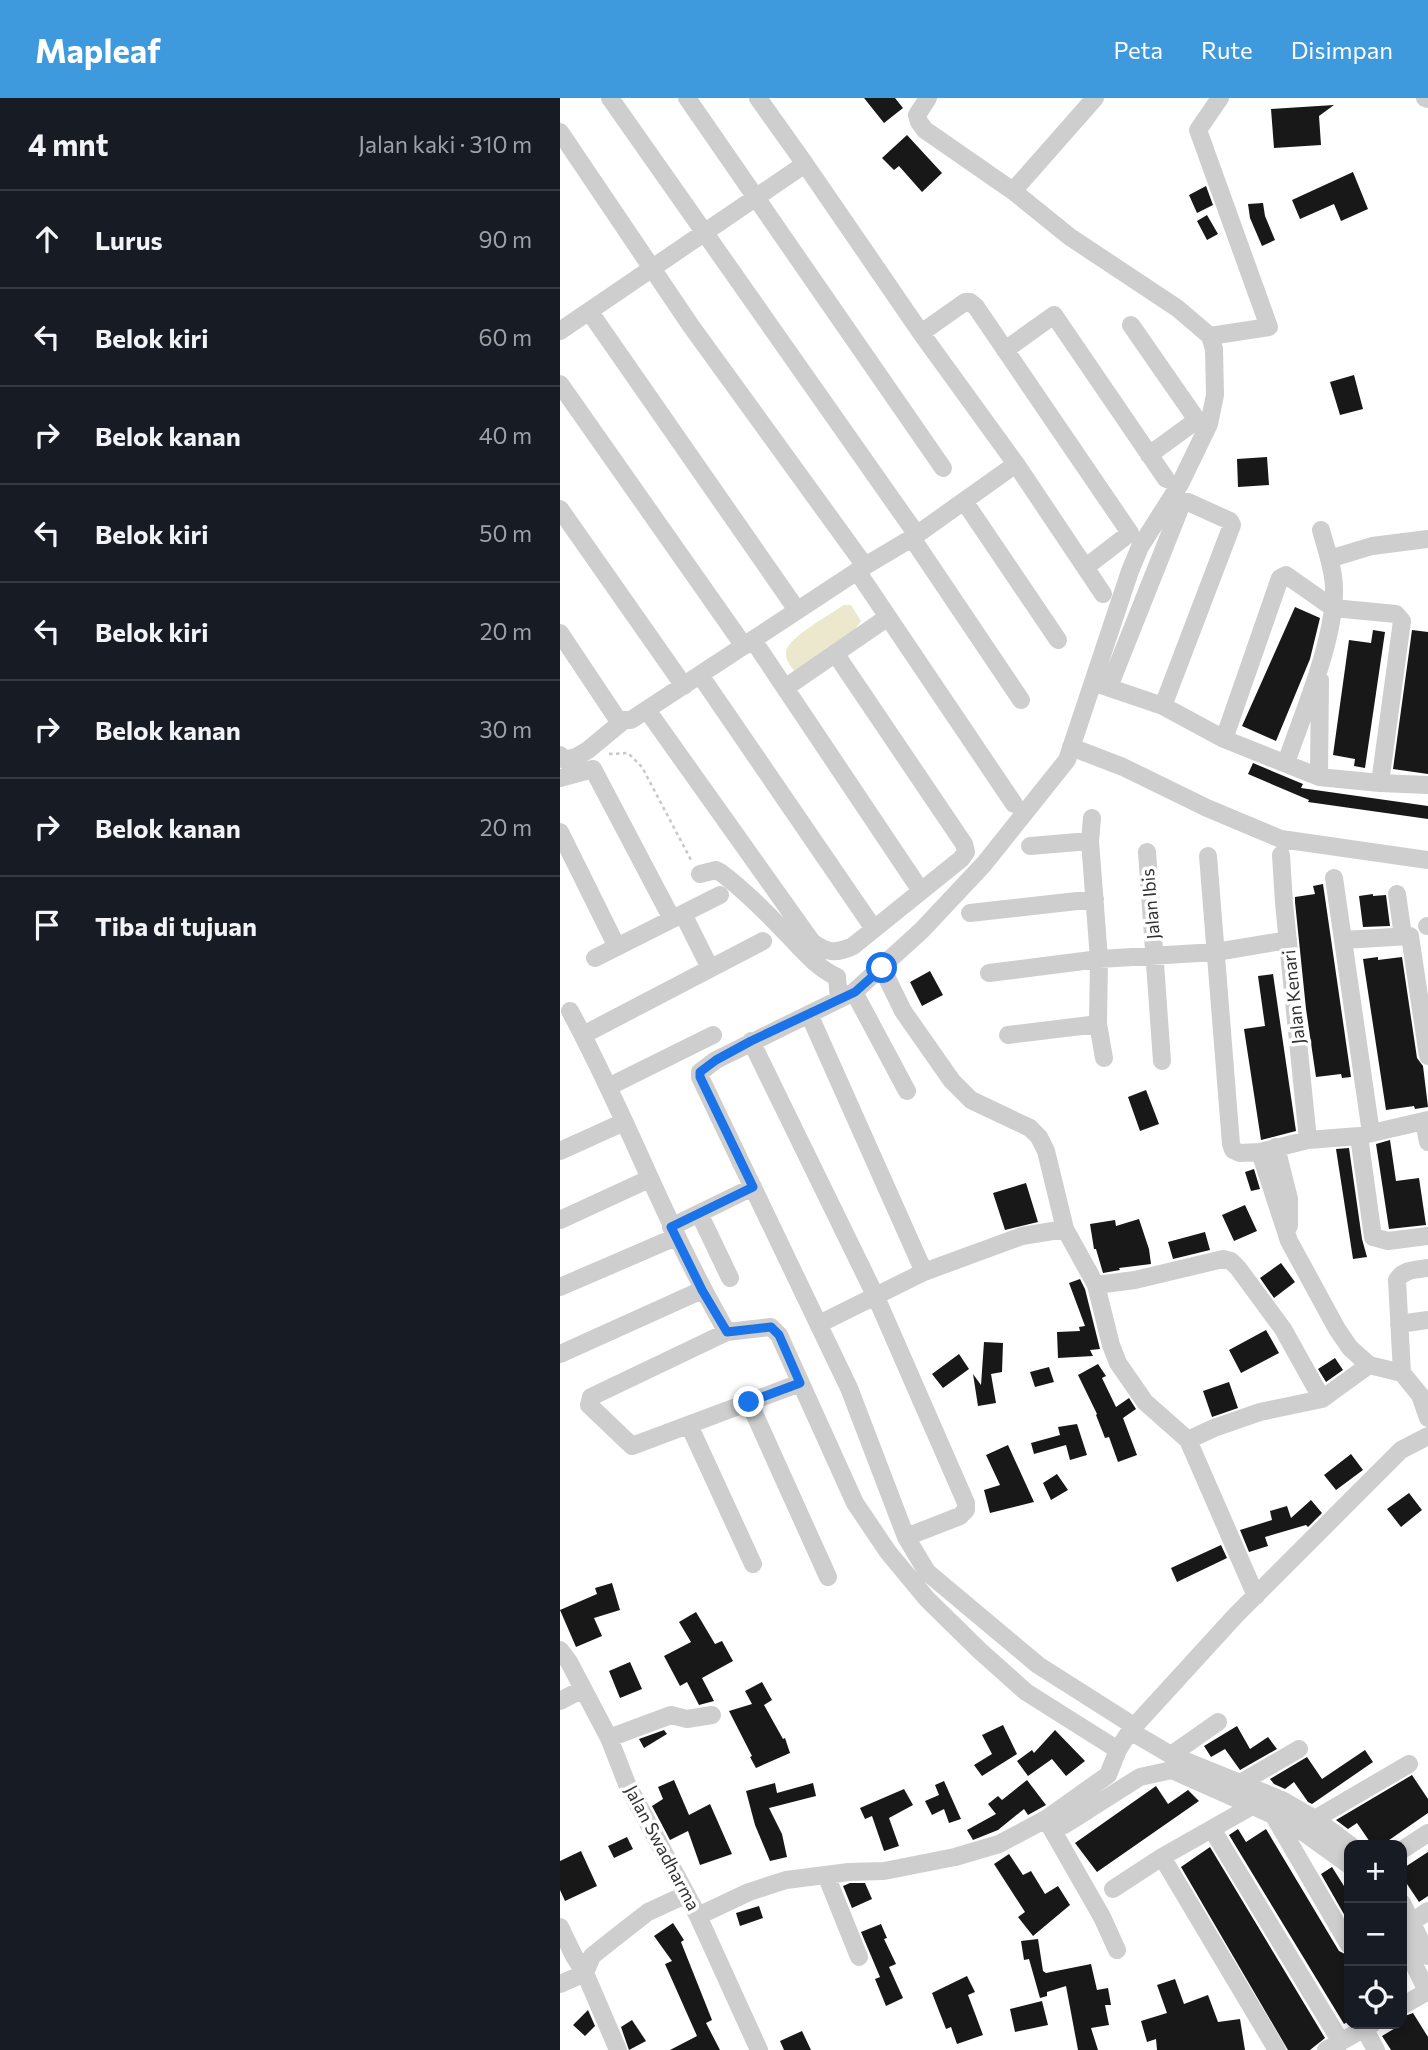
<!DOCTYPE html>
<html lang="id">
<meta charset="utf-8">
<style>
:root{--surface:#171b24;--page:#242831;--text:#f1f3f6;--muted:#9ea1a6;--line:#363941;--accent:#3e9add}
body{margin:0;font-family:Commissioner,sans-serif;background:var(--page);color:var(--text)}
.controls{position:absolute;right:21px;bottom:21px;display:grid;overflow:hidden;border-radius:14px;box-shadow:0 4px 10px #0003}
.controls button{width:63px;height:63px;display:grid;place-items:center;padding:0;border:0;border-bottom:2px solid var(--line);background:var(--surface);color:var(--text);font:35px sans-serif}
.stop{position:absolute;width:21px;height:21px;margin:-16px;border:5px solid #1a73e8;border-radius:50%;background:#fff}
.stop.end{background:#1a73e8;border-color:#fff;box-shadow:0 2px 7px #0008}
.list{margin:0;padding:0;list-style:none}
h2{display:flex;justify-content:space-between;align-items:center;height:91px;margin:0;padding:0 28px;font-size:30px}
h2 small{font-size:23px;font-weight:400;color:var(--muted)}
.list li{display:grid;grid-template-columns:46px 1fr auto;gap:21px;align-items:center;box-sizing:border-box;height:98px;padding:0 28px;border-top:2px solid var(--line)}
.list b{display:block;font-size:26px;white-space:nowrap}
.list em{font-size:23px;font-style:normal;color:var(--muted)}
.icon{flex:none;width:38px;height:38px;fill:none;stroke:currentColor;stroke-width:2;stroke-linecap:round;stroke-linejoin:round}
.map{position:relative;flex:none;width:868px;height:1952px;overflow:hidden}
header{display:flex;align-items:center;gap:42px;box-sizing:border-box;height:98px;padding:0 35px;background:var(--accent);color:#fff}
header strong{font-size:33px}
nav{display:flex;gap:38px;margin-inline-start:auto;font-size:24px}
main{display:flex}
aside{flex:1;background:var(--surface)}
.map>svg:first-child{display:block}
.water{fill:#ebe8cd}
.building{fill:#181818}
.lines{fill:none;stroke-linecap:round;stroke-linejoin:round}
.path{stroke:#c8c8c8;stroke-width:2.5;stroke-dasharray:3.5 3.5;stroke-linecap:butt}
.street{stroke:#cecece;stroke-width:18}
.route{stroke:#1a73e8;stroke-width:9}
.labels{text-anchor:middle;stroke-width:7;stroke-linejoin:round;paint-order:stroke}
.street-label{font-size:18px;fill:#313131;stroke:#fff}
</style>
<header>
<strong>Mapleaf</strong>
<nav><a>Peta</a><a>Rute</a><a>Disimpan</a></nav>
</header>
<main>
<aside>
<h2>4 mnt<small>Jalan kaki · 310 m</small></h2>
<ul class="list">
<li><svg class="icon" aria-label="ahead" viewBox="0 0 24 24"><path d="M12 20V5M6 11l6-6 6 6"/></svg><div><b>Lurus</b></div><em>90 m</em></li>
<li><svg class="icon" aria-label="left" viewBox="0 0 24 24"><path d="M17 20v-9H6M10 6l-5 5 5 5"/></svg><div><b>Belok kiri</b></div><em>60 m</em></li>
<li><svg class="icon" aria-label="right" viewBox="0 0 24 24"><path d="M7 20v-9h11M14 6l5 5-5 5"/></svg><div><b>Belok kanan</b></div><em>40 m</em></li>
<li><svg class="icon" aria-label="left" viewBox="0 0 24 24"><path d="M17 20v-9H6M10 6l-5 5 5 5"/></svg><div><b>Belok kiri</b></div><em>50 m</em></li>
<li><svg class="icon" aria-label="left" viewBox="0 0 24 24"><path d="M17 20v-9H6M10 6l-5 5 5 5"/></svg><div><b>Belok kiri</b></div><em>20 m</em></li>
<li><svg class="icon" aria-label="right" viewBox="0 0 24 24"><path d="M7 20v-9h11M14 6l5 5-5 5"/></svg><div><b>Belok kanan</b></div><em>30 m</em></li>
<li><svg class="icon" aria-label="right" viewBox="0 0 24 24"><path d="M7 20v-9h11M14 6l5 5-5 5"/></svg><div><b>Belok kanan</b></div><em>20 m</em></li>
<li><svg class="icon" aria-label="arrive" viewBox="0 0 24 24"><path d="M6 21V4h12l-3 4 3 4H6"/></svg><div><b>Tiba di tujuan</b></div></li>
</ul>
</aside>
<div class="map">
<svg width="868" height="1952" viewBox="0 0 868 1952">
<rect width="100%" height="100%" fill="#fff"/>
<path class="water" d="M284,507h7l10,16 -8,11 -58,40c-4,-6 -10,-12 -9,-20 1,-14 45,-38 58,-47z"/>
<path class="building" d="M304,0h31l8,10 -19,15z
M774,7l-15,11 2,29 -47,3 -3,-39z
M347,37l35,38 -20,19 -23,-26 -5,4 -12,-12z
M793,74l15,37 -27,12 -7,-17 -34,15 -8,-19z
M646,88l7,19 -16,8 -8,-18z
M703,105l2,13 10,24 -13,6 -12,-28 -2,-14z
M647,117l11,19 -11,6 -10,-19z
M794,277l9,34 -23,6 -10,-33z
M707,359l2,28 -31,2 -1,-28z
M735,509l25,11 -10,41 -34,82 -34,-15z
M813,532l12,2 -20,136 -11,-2 1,-7 -22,-4 16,-115 22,3z
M852,532l16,2v142l-35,-5z
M693,665l50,21 -2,4 127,18v13l-120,-17 1,-2 -61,-26z
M763,786l28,193 -9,1 -1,-4 -25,3 -10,-68 -11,-107v-5l20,-3 -2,-8z
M813,796v2l13,-1 4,31 -27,1 -4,-31z
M818,859v3l24,-3 15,101 6,8 5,41 -13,2 -1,-3 -28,4 -23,-151z
M370,873l13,24 -21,11 -12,-24z
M713,876l23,157 -35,9 -17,-111 21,-3 -7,-50z
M586,992l13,34 -19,7 -12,-34z
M830,1042l6,41 23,-3 7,47 -37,4 -13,-85z
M789,1050l13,91 5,18 -14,2 -17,-110z
M694,1071l6,20 -9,2 -6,-19z
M466,1085l12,39 -33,8 -12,-37z
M685,1107l12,26 -23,10 -12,-26z
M579,1121l10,30 2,15 -32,4 1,2 -17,3 -7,-24h-2l-4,-25 25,-4 1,6z
M645,1134l5,18 -37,9 -5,-17z
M721,1165l14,19 -21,16 -14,-20z
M520,1181l5,10 15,60 -10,1 3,6 -35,2 -1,-26 23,-1 -1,-4 6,-1 -16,-43z
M706,1232l13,23 -38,20 -12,-23z
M424,1244l19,1 -1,29 -11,2 5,29 -18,3 -5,-32 8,11z
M399,1256l10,15 -26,19 -11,-14z
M775,1260l8,12 -17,12 -8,-13z
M538,1266l8,12 -4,2 14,29 13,-9 7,11 -13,9 14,37 -19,7 -9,-25 -4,1 -9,-23 1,-1 -19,-39z
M489,1269l5,15 -19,5 -5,-15z
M669,1284l9,26 -26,9 -9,-26z
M517,1326l10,31 -17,5 -4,-15 -32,9 -3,-11 29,-8 -2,-8z
M448,1347l26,57 -44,11 -6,-23 16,-5 -14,-30z
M791,1356l12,16 -27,20 -12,-15z
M497,1376l11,16 -17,10 -8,-17z
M849,1395l13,17 -21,17 -14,-18z
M751,1402l11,13 -14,14 -2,-2 -41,12 3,9 -19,6 -9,-22 32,-10 -2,-9 17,-5 4,12z
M661,1447l6,13 -50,24 -6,-14z
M52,1485l8,27 -26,8 8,18 -26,11 -16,-37 37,-16 -2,-6z
M136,1514l19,32 7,-3 11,20 -31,17 12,23 -15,4 -12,-23 -7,4 -16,-30 27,-14 -12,-20z
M70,1564l12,27 -22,9 -11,-27z
M202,1584l10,18 -8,5 19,34 2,-1 5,15 -34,15 -6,-11 2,-1 -23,-45 23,-7 -7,-13z
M443,1627l14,29 -35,22 -8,-11 18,-11 -10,-19z
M677,1628l13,23 18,-12 9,12 -37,21 -15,-21 -14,8 -7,-11z
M104,1632l3,4 -23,14 -5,-9z
M495,1632l30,31 -19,15 -14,-17 -24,17 -11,-15 15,-11 2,3z
M805,1652l8,12 -61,42 -4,-2 -14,-20 -9,7 -11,-5 -4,-5 37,-22 15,22z
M852,1677l16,24v14l-46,32h-10l-15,-22 -9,6 -12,-9z
M114,1682l15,35 21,-11 22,50 -32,11 -12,-34 -18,9 -18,-34 11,-7 -5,-12z
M467,1682l19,25 -18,10 -4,-6 -26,21 -25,10 -6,-10 29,-16 -8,-10 10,-8 4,4z
M384,1683l17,38 -12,4 -5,-14 -12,6 -7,-14 14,-6 -4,-10z
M215,1685l2,10 36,-10 3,13 -47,12 13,26 5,23 -17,4 -15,-36 -9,-34z
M596,1688l12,18 20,-14 11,11 -102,71 -22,-29z
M344,1691l9,16 -24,13 10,28 -15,5 -12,-35 -7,3 -5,-11z
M678,1731l8,13 20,-13 73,122 10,5v65l-5,3 -115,-189z
M67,1739l6,12 -19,9 -6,-12z
M650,1749l115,191 -15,12h-22l-107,-183z
M21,1753l16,35 -32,15 -5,-11v-29z
M868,1754v44l-9,6 -12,-18 -5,4v-19z
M449,1756l14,21 8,-4 14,23 13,-8 12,19 -37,31 -15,-19 7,-5 -31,-48z
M772,1769l17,27v29l-28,-49z
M290,1785h15l7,16 -20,9 -9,-22z
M199,1808l4,12 -23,8 -4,-13z
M113,1825l11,17 -3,2 31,78 -6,3 14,27h-50l27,-14 -32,-72 7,-3 -18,-25z
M321,1826l6,14 -3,1 12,25 -7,3 14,31 -17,8 -11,-27 5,-2 -19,-45z
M478,1841l5,32 3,2 45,-9 6,26 11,-2 3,17h-6l4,20 -18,3 7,22h-20l-12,-64 -19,6v4l-7,2 -11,-39 -5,1 -3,-19z
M407,1878l8,16 -7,3 15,40 -26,9 -6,-17 -5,2 -14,-36z
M615,1881l9,25 24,-9 10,27 22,-3 5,31h-88l-1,-11 -9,3 -6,-21 26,-8 -10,-28z
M482,1903l6,24 -33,7 -5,-23z
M28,1912l7,16 -10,10 -12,-11z
M853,1915l15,24v13h-37l-9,-14 20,-12v-7z
M72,1922l14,21 -17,9 -8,-23z
M242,1933l9,19h-27l-4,-9z"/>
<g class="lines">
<path class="path" d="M49,656l19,-1 14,14 49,93"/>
<path class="street" d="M50,0l307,437
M127,0l256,370
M368,0l-11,17 2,7 6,8 88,61 57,46 107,71 33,28 4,13 1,46 -6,29 -29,60 -40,63 -10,24 -63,189 -83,104 -62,66 -68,62 -138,68 -16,12v5l149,311 57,149 21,35 111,93 96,61
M865,0l3,1
M0,34l131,194 174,240 47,-28 104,-74
M245,66l116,169 44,-31h5l6,5 154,226 -44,34
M453,93l82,-93
M29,213l208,299
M571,227l66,95 -48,35
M0,233l245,-167 -47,-66
M361,235l95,131 87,130
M650,238l59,-9 -71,-197 22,-32
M445,252l49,-35 112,164
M0,286l184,262
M404,403l94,139
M0,411l124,177
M352,440l109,162
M769,461l43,-13 56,-7
M297,473l157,233
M0,535l58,87h13l234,-154
M193,542l168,251
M140,577l174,254
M538,586l65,22 61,33 95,38 61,6 48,2
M549,589l70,-176 3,-8 6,-1 42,19 2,4 -69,181
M225,590l103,-71
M87,612l165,232c15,11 24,12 41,4l108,-87 5,-7 -2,-8 -129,-191
M664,641l56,-161 6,-3 47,33 63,6 6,7 -22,162
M511,649l52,20 84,41 74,31 147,21
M0,657l5,5 11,-3 12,-7 35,-29
M726,665c17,-50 49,-123 48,-174 0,-20 -8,-40 -13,-59
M759,679l1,-97
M0,680l33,-9 79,150
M532,720l-2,23 9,118 -1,65 6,34
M0,734l57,115
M470,748l60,-5
M587,754l15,209
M721,757l3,48 24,237
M648,758l23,288 2,6 7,3 20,-1 48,-12 51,-4 69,-16
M140,776l16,-4 4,2c23,17 44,38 64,59 16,16 31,36 53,46l2,22
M774,780l37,255
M837,796l6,42
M410,815l125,-14
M123,816l27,54
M867,828h1
M783,842l67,-4 18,120
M35,860l125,-63
M322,870l21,43 49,70 19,19 59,28 9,9 7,14 19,78 31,56 15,60 7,18 27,39 43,38 68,156
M429,875l110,-14 117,-7 72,-12
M294,894l53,99
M10,913c57,105 97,218 157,321
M249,916l115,258
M23,937l180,-94
M448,937l90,-11
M191,943l125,256 90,206v7l-6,6 -54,21
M48,989l105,-52
M864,1024l4,20
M799,1038l14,101 15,4 40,-5
M716,1049l13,52v27
M0,1053l64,-29
M700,1054l29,89 48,88 13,19 19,17 33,8 18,22 8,23
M139,1115l31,65
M0,1122l89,-41
M111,1129l82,-40
M536,1187l39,-5 88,-21 8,2 7,7 45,61 39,70
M0,1189l116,-50
M259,1226l105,-52 98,-36 43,-7
M839,1226l29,-4
M0,1256l142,-64
M842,1275l-5,-93c7,-11 19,-10 31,-12
M240,1285l-168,63 -43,-41 2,-8 136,-65 44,-5 8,8 76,168 33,49 39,47 52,51 47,42 92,58
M189,1304l79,175
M129,1327l64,139
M628,1342l26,-12 46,-16 62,-13 47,-34
M0,1552l9,12 40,76 18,46 71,132 61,134
M0,1603l23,-12
M570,1633l41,24 111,45 33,19 35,26
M49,1640l62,-23 16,4 25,-4
M611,1657l47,-33
M682,1684l57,-33
M512,1704l7,7 9,1 52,-33 32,-7 101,45 33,19 43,31
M715,1720l74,127
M486,1721l56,98 15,33
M755,1721l94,-55
M504,1727l24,-15
M652,1731l129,213
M842,1752l26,-17
M602,1759l115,193
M266,1777l33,82
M553,1791l49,-32 90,-51
M842,1805l26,53
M138,1818l51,-24 37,-12 63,-8 35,-1 71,-14 44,-13 47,-25 62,-44 10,-25 12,-19 106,-116 165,-165 27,-14
M852,1824l16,-11
M0,1829l14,29 11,17 33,77
M842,1842l26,53
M0,1886l25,-11 7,-17 29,-23 27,-21 37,-17
M842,1908l26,-15
M804,1930l12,22
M766,1952l46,-26"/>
</g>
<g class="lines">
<path class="route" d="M189,1304l51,-19 -21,-48 -8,-8 -44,5 -25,-42 -31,-63 82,-40 -53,-110v-5l16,-12 35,-19 104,-49 27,-24"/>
</g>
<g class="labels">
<g class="street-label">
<text transform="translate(591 806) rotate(-95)" y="6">Jalan Ibis</text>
<text transform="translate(734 899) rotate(-96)" y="6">Jalan Kenari</text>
<text transform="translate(102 1750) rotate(62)" y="6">Jalan Swadharma</text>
</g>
</g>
</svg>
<div class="controls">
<button>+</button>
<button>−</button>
<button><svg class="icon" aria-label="locate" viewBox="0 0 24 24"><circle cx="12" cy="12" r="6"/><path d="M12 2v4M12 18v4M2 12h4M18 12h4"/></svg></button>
</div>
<div class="stop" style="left:322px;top:870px"></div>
<div class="stop end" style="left:189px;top:1304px"></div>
</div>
</main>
